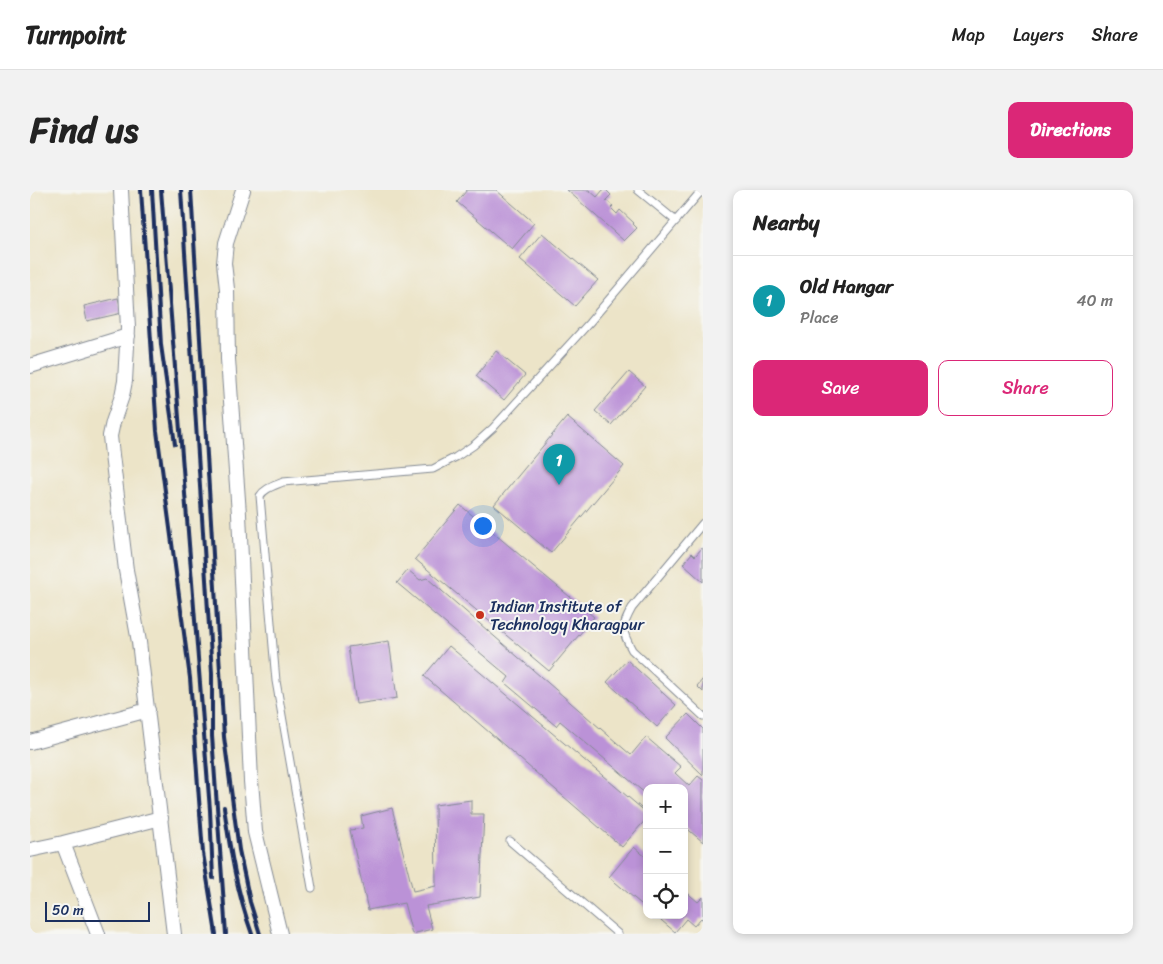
<!DOCTYPE html>
<meta charset="utf-8">
<style>
:root{--surface:#fff;--page:#f2f2f2;--text:#222;--muted:#767676;--line:#e0e0e0;--accent:#db2777}
body{margin:0;font-family:Sriracha,sans-serif;background:var(--page);color:var(--text)}
.controls{position:absolute;right:15px;bottom:15px;display:grid;overflow:hidden;border-radius:10px;box-shadow:0 2px 8px #0003}
.controls button{width:45px;height:45px;display:grid;place-items:center;padding:0;border:0;border-bottom:1px solid var(--line);background:var(--surface);color:var(--text);font:25px sans-serif}
.scale{position:absolute;left:15px;bottom:12px;width:105px;box-sizing:border-box;padding-left:5px;border:2px solid #1b2f5e;border-top:0;font-size:14px;line-height:18px;white-space:nowrap;color:#1b2f5e;-webkit-text-stroke:4px #f6f6f2;paint-order:stroke}
.you{position:absolute;left:452px;top:335px;width:18px;height:18px;margin:-12px;border:4px solid #fff;border-radius:50%;background:#1a73e8;box-shadow:0 0 0 8px #1a73e833}
.badge{display:grid;place-items:center;width:32px;height:32px;border-radius:50%;background:var(--accent);color:#fff;font-size:16px;font-weight:700}
.pin{position:absolute;translate:-50% -41px;filter:drop-shadow(0 1px 2px #0008)}
.pin::after{content:'';position:absolute;top:26px;width:18px;height:15px;background:inherit;clip-path:polygon(0 0,100% 0,50% 100%)}
.list{margin:0;padding:0;list-style:none}
h2{display:flex;justify-content:space-between;align-items:center;height:65px;margin:0;padding:0 20px;font-size:21px}
h2 small{font-size:16px;font-weight:400;color:var(--muted)}
.list li{display:grid;grid-template-columns:32px 1fr auto;gap:15px;align-items:center;box-sizing:border-box;height:90px;padding:0 20px;border-top:1px solid var(--line)}
.list b{display:block;font-size:19px;white-space:nowrap}
.list p{margin:0;font-size:16px;white-space:nowrap;color:var(--muted)}
.list em{font-size:16px;font-style:normal;color:var(--muted)}
.actions{display:flex;gap:10px;padding:15px 20px}
.actions a{flex:1;padding:11px 0;border:1px solid var(--accent);border-radius:10px;text-align:center;font-size:18px;color:var(--accent)}
.actions .main{background:var(--accent);color:#fff}
.icon{flex:none;width:28px;height:28px;fill:none;stroke:currentColor;stroke-width:2;stroke-linecap:round;stroke-linejoin:round}
.map{position:relative;flex:none;width:673px;height:744px;overflow:hidden;border-radius:10px}
header{display:flex;align-items:center;gap:30px;box-sizing:border-box;height:70px;padding:0 25px;background:var(--surface);border-bottom:1px solid var(--line)}
header strong{font-size:24px}
nav{display:flex;gap:28px;margin-inline-start:auto;font-size:18px}
.intro{display:flex;align-items:center;justify-content:space-between;box-sizing:border-box;height:120px;padding:0 30px}
h1{margin:0;font-size:35px}
.button{padding:12px 22px;border-radius:10px;background:var(--accent);color:#fff;font-size:18px;font-weight:700}
main{display:flex;gap:30px;padding:0 30px}
aside{flex:1;background:var(--surface);border-radius:10px;box-shadow:0 2px 8px #0003}
.map>svg:first-child{display:block}
.building{fill:#bb92d7}
.lines{fill:none;stroke-linecap:round;stroke-linejoin:round}
.lane-casing{stroke:#848a93;stroke-width:9}
.street-casing{stroke:#848a93;stroke-width:16}
.lane{stroke:#fff;stroke-width:7}
.street{stroke:#fff;stroke-width:14}
.rail{stroke:#1b2f5e;stroke-width:4}
.poi-dot{fill:#c8321e;stroke:#f6f6f2;stroke-width:2}
.labels{text-anchor:middle;stroke-width:4;stroke-linejoin:round;paint-order:stroke}
.poi-label{font-size:16px;fill:#1b2f5e;stroke:#f6f6f2;text-anchor:start}
</style>
<header>
<strong>Turnpoint</strong>
<nav><a>Map</a><a>Layers</a><a>Share</a></nav>
</header>
<div class="intro"><h1>Find us</h1><a class="button">Directions</a></div>
<main>
<div class="map">
<svg width="673" height="744" viewBox="0 0 673 744">
<rect width="100%" height="100%" fill="#f6f6f2"/>
<filter id="ink" filterUnits="userSpaceOnUse"><feTurbulence type="fractalNoise" baseFrequency=".02" numOctaves="2"/><feDisplacementMap in="SourceGraphic" scale="10" xChannelSelector="R" yChannelSelector="G"/><feConvolveMatrix kernelMatrix="1 2 1 2 8 2 1 2 1" color-interpolation-filters="sRGB"/></filter>
<filter id="wash" filterUnits="userSpaceOnUse"><feTurbulence type="fractalNoise" baseFrequency=".0096" numOctaves="4" result="noise"/><feDisplacementMap in="SourceGraphic" scale="20" xChannelSelector="R" yChannelSelector="G"/><feGaussianBlur stdDeviation="1.12" result="paint"/><feColorMatrix in="noise" values="0 0 0 0 0 0 0 0 0 0 0 0 0 0 0 0 0 1.4 0 .05"/><feComposite in="paint" operator="in"/></filter>
<g filter="url(#wash)">
<rect width="100%" height="100%" fill="#ece4c8"/>
<g id="blocks">
<path class="building" d="M437,0h29l38,33 -22,26 -55,-47z
M537,0h22l8,7 6,-7h3l5,5 -5,5 7,6 -2,2 6,6 3,-4 14,13 -1,1 4,4 -13,13z
M512,43l56,47 -23,26 -55,-47z
M88,108l4,15 -35,8 -3,-15z
M466,161l29,24 -21,25 -28,-24z
M599,182l16,14 -34,39 -16,-14z
M537,227l57,49 -73,87 -57,-48z
M430,315l134,112 -45,54 -134,-112z
M673,357v35l-20,-18 9,-11 3,3z
M378,380l12,10 7,-2 204,177 15,-18 35,30 -6,6 14,13 9,-10 5,4v62l-19,-16v-38h-37v7l-87,-74 -4,5 -51,-43 4,-6 -112,-94z
M359,451l8,57 -41,6 -8,-57z
M419,456l198,167v5l-25,29 -198,-171z
M597,470l49,45 -19,22 -50,-45z
M673,489v13l-6,-6z
M658,524l15,15v46l-38,-37z
M441,610v14h13l-4,83 -54,9 6,23 -20,5 -8,-31 -36,7 -18,-80 13,-2 -2,-12 31,-8 21,83 23,-5 -1,-81z
M604,657l13,11v51l-38,-32z
M654,700l14,12 5,-5v23l-2,-2 -7,8 -8,-7 -11,13 -20,-17h29z"/>
</g>
</g>
<g filter="url(#ink)">
<use href="#blocks" fill-opacity="0" stroke="#848a93" stroke-width="1"/>
<g class="lines">
<defs>
<path id="lane" d="M608,0l38,31
M673,333l-71,85c-11,20 -11,22 0,42l71,66
M480,651l108,93
M282,698l-36,-207 -16,-185c5,-8 14,-10 23,-14l150,-13 23,-12 18,-12 19,-17 96,-105 113,-133"/>
<path id="street" d="M91,0l7,138 -3,53 -3,15 -9,26 -3,14 2,19 14,115 13,72 35,292
M213,0l-17,53 -2,20 3,26 1,70 11,155 12,267 4,51 25,102
M0,176l98,-30
M0,552l118,-32
M33,653l35,91
M0,660l33,-7 98,-25"/>
</defs>
<use href="#lane" class="lane-casing"/>
<use href="#street" class="street-casing"/>
<use href="#lane" class="lane"/>
<use href="#street" class="street"/>
<path class="rail" d="M111,0l16,241 33,247 13,175 13,81
M122,0l9,155 14,99
M131,0l49,620 3,68
M151,0l31,483v63l14,198
M161,0l33,547 15,113 11,52 10,32
M194,617c6,43 13,86 28,127"/>
</g>
</g>
<circle class="poi-dot" cx="450" cy="425" r="5"/>
<g class="labels">
<g class="poi-label">
<text x="460" y="422">Indian Institute of<tspan x="460" dy="18">Technology Kharagpur</tspan></text>
</g>
</g>
</svg>
<div class="controls">
<button>+</button>
<button>−</button>
<button><svg class="icon" aria-label="locate" viewBox="0 0 24 24"><circle cx="12" cy="12" r="6"/><path d="M12 2v4M12 18v4M2 12h4M18 12h4"/></svg></button>
</div>
<div class="scale">50 m</div>
<div class="you"></div>
<div class="pin badge" style="left:529px;top:295px;background:#0f9aa8">1</div>
</div>
<aside>
<h2>Nearby<small></small></h2>
<ul class="list">
<li><span class="badge" style="background:#0f9aa8">1</span><div><b>Old Hangar</b><p>Place</p></div><em>40 m</em></li>
</ul>
<div class="actions"><a class="main">Save</a><a>Share</a></div>
</aside>
</main>
